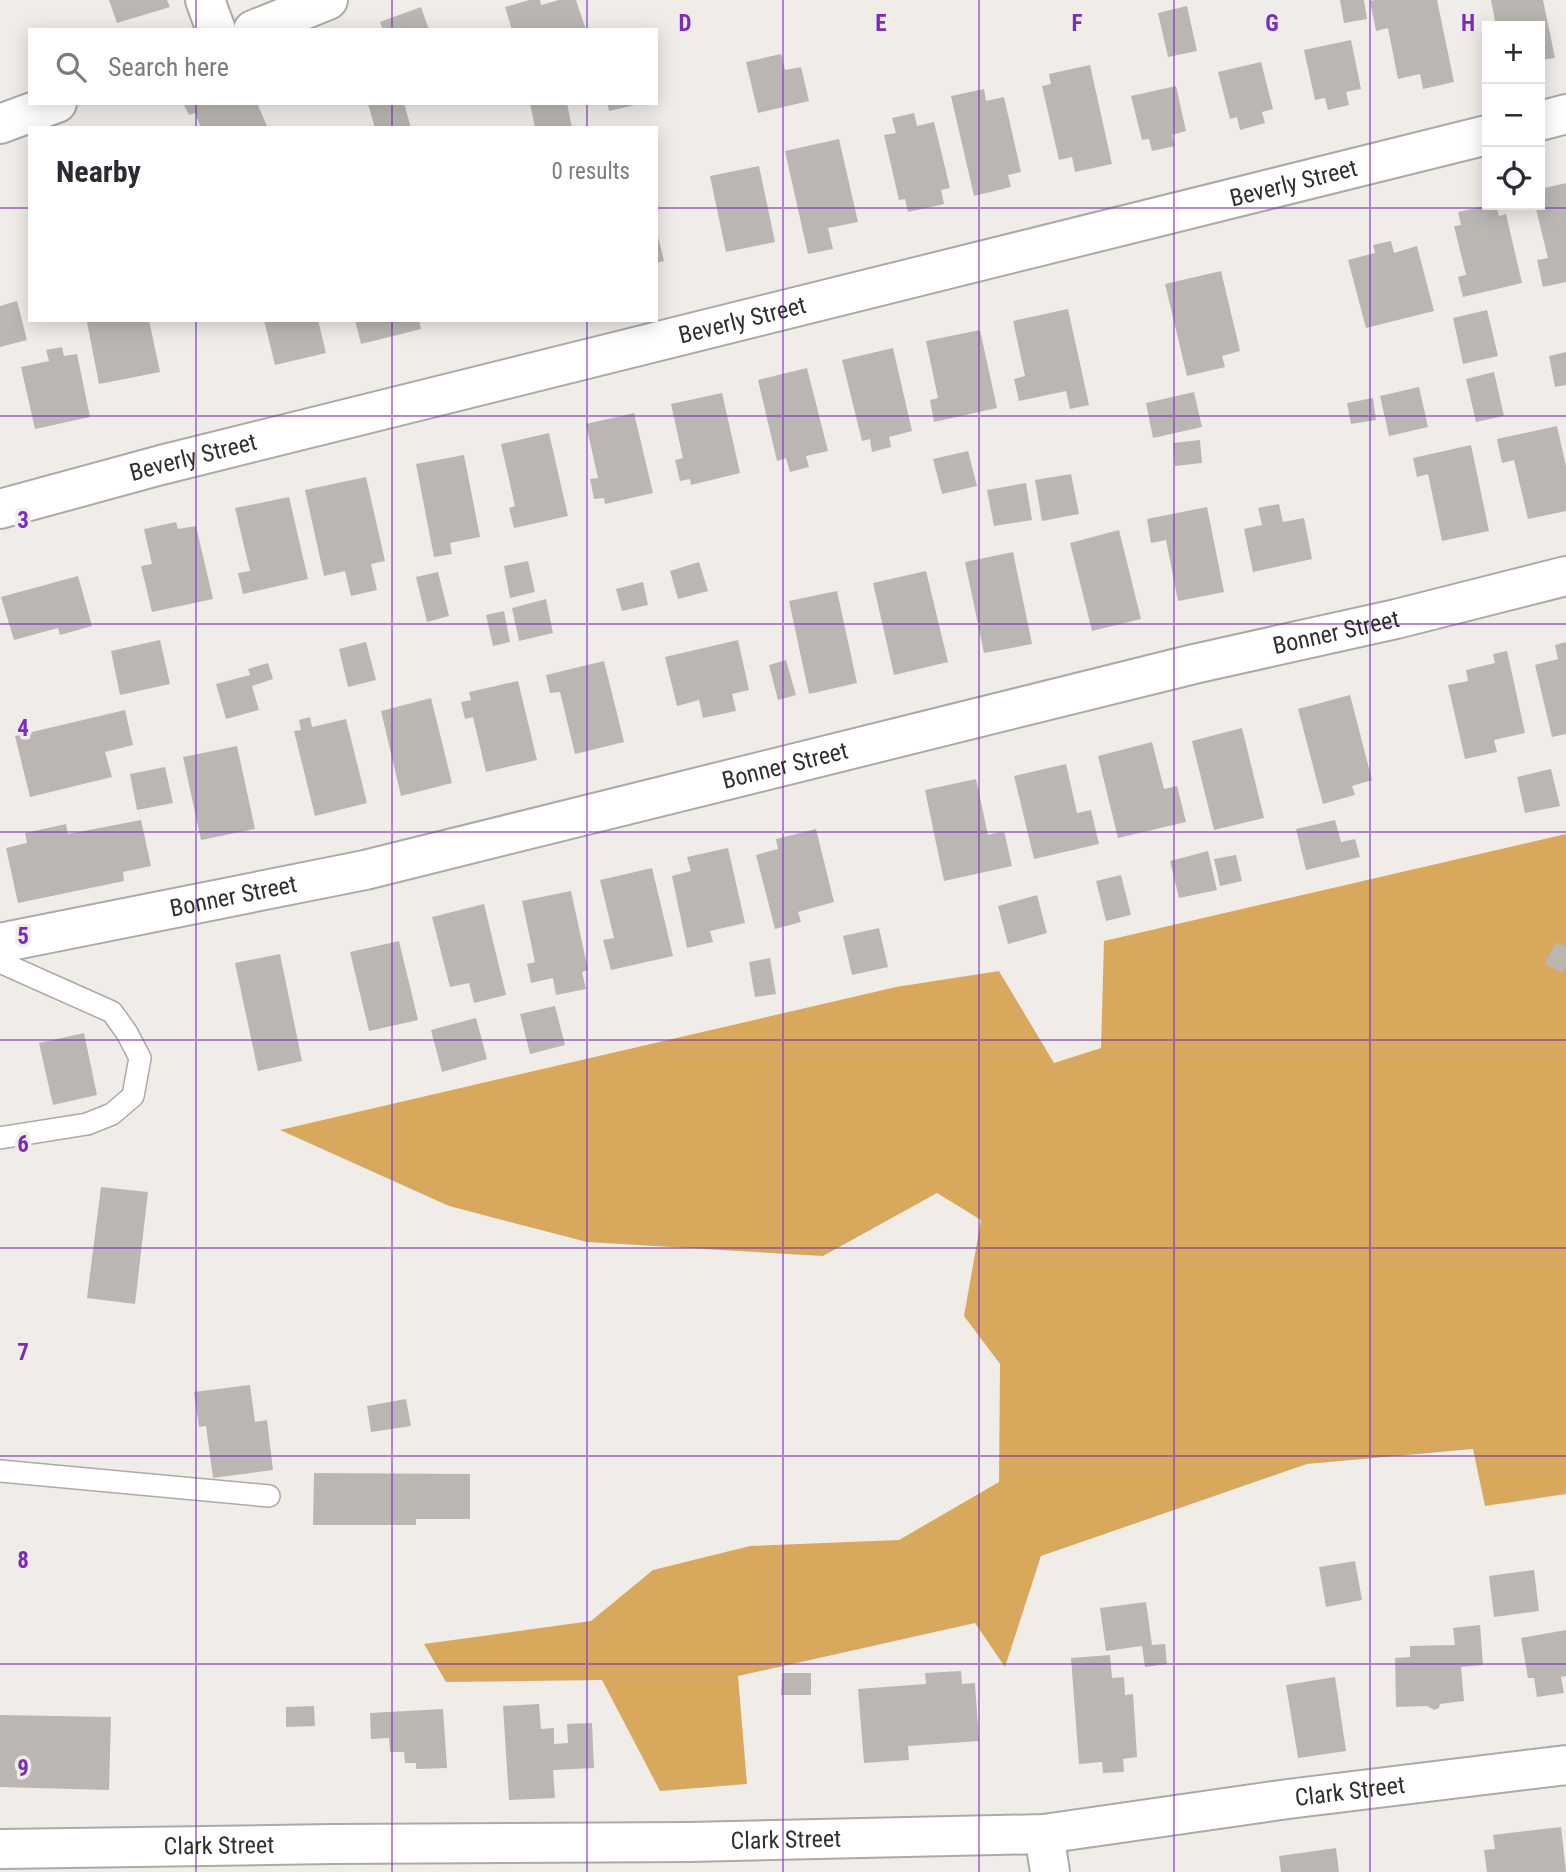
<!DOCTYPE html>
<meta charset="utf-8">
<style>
:root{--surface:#fff;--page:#f7f7f7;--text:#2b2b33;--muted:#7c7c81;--line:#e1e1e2}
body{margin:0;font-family:"Roboto Condensed",sans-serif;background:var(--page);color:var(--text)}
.controls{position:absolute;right:21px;top:21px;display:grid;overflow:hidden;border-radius:0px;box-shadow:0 4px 18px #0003}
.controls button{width:63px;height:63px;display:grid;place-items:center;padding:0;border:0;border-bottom:2px solid var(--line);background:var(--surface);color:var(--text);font:35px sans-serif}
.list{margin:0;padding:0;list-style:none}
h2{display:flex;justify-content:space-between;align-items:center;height:91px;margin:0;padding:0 28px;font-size:30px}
h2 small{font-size:23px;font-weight:400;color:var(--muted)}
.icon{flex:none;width:38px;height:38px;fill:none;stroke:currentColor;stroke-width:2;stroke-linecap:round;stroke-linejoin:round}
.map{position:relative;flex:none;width:1566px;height:1872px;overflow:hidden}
.search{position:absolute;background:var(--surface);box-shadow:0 4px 18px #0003;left:28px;top:28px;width:630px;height:77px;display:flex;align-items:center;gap:18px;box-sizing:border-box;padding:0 24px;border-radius:0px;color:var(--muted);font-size:26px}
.panel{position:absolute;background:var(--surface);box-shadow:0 4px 18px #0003;left:28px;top:126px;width:630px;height:196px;border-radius:0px}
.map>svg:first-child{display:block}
.forest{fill:#d8a95c}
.building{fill:#bab7b3}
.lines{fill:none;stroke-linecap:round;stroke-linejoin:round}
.lane-casing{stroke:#adaaa6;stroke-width:24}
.street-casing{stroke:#adaaa6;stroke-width:42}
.lane{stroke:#fff;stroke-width:21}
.street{stroke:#fff;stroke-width:38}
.grid{fill:none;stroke:#7b2cbf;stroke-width:2;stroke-opacity:0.55}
.labels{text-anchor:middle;stroke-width:7;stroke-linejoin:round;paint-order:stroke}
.street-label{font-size:24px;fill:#31302e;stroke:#f0ede9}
.grid-label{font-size:23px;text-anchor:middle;font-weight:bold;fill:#7b2cbf;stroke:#f0ede9;stroke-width:7;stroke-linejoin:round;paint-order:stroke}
</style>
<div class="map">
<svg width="1566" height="1872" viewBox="0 0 1566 1872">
<rect width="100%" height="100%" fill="#f0ede9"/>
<path class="forest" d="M1566,834v660l-81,12 -12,-57 -166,15 -266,92 -36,111 -30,-44 -237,53 9,108 -87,7 -58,-111 -156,2 -22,-38 167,-23 62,-51 97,-24 149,-6 100,-58 1,-118 -36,-48 17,-96 -44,-27 -114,63 -236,-14 -138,-36 -169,-76 616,-143 103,-16 55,92 47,-15 3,-107z"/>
<path class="building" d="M109,0h58l3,7 -53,16z
M529,0h11l1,5 18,-5h17l10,30h-74l-7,-23z
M1340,0h24l3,19 -23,4z
M1375,0h62l17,82 -31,7 -3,-15 -22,5 -10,-51 -12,3 -6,-30z
M1491,0h52l12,58 -15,2v-34h-44z
M1187,6l10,45 -29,6 -10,-44z
M421,7l8,23h-46l-3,-8z
M1351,40l10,49 -15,3 3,13 -21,5 -3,-12 -10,2 -11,-50z
M781,54l4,16 16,-3 8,34 -51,12 -12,-51z
M1261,62l12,47 -11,3 3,11 -25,7 -3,-13 -7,2 -12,-47z
M1090,65l22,99 -37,8 -3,-15 -13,3 -17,-74 9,-2 -2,-10z
M1176,86l10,45 -14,4 3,11 -23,5 -3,-12 -7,1 -11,-44z
M984,89l2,12 18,-4 17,75 -13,3 3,12 -37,9 -23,-100z
M183,103h74l10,23 -5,2h-61l-6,-15 -6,2z
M372,103h32l7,25h-36l-7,-24z
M530,103h37l5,25h-37z
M607,103h32v1l-30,7z
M914,113l3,13 17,-4 16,66 -9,2 3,14 -36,8 -3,-13 -6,1 -15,-65 12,-2 -4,-15z
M839,139l19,83 -30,6 5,21 -25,5 -23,-103z
M759,166l16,76 -49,10 -16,-76z
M1566,183v99l-23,5 -6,-27 11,-2 -12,-49 6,-2 -2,-18z
M1489,205h7l3,11 7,-2 16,69 -59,14 -5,-20 8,-2 -12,-49 7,-1 -3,-13z
M656,229l8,32 -8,2z
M1391,241l3,12 23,-7 17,65 -68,17 -18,-68 27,-7 -2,-8z
M1221,271l19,80 -18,5 3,11 -38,9 -22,-92z
M17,301l10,39 -27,7v-41z
M1068,309l21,96 -19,4 -4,-18 -47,10 -5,-22 11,-3 -12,-55z
M1487,310l11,46 -35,8 -10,-46z
M94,320h55l11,52 -61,12 -12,-62z
M264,320h54l8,33 -51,12z
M355,320h64l2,9 -60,15z
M980,330l17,78 -63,14 -4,-22 8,-2 -12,-57z
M62,347l2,9 13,-2 13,63 -55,12 -14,-62 28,-6 -3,-11z
M893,348l19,83 -23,6 2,10 -19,5 -2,-13 -8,2 -20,-81z
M1566,352v33l-11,2 -6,-31z
M807,368l21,83 -22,5 3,11 -19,5 -4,-14 -9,3 -19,-81z
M1494,372l10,44 -28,6 -10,-43z
M1419,387l9,40 -39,9 -9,-40z
M1194,392l8,35 -49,11 -7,-35z
M722,393l18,80 -49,12 -1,-6 -10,2 -5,-21 8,-2 -12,-54z
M1373,398l3,22 -25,4 -4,-21z
M634,413l19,80 -48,11 -1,-6 -10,1 -4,-20 8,-1 -12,-54z
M1557,426l9,40v45l-38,8 -14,-59 -12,3 -5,-24z
M549,433l19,83 -54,12 -5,-20 6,-2 -14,-62z
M1200,440l2,23 -27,3 -2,-23z
M1471,445l18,86 -47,10 -14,-67 -11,3 -4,-19z
M968,451l9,35 -35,8 -9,-35z
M464,455l16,82 -30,6 2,11 -18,3 -18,-93z
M1071,474l8,40 -37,7 -7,-41z
M366,477l19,84 -14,3 6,26 -26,6 -6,-25 -21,5 -19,-86z
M1026,483l6,37 -38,6 -7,-36z
M289,497l19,82 -65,15 -5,-21 12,-2 -15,-63z
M1279,504l4,18 21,-4 8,41 -59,13 -9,-43 18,-4 -4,-17z
M1207,507l17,85 -46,9 -12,-61 -15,3 -4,-24z
M176,522l2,7 18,-3 17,73 -61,13 -11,-46 11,-2 -8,-35z
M1119,530l22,89 -49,12 -22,-88z
M1013,552l19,92 -48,9 -19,-91z
M528,561l7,31 -25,6 -6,-32z
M699,562l9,29 -30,8 -8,-28z
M926,571l22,91 -54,13 -21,-92z
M438,572l11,44 -22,6 -11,-45z
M78,576l14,50 -32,9 -2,-7 -44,12 -13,-43z
M643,582l5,23 -26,6 -6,-22z
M837,591l20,92 -48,11 -20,-93z
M546,599l7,34 -34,8 -7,-33z
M504,611l6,31 -17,4 -7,-31z
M160,640l10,44 -50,11 -9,-44z
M738,640l11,50 -17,4 4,17 -33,7 -4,-18 -22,6 -12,-49z
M366,642l10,38 -28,7 -9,-38z
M1566,642v92l-14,3 -17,-72 23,-6 -3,-14z
M1507,651l18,82 -31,7 3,12 -32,7 -17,-74 20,-4 -2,-11 29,-7 -2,-9z
M786,660l10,35 -18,5 -9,-35z
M604,661l20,81 -49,12 -15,-62 -10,1 -4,-18z
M268,663l5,16 -21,7 7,24 -33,9 -10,-35 34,-9 -2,-6z
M518,681l19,79 -51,12 -13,-55 -8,2 -4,-17 10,-2 -2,-8z
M1350,695l22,85 -20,6 3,9 -32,9 -25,-95z
M431,698l21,85 -51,13 -20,-85z
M125,710l8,35 -28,7 7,25 -82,20 -15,-61z
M310,717l2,10 34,-8 21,84 -52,13 -21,-85 7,-1 -2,-10z
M1242,728l22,90 -50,12 -22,-89z
M1152,742l12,47 13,-3 9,36 -68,16 -20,-82z
M237,746l18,83 -54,11 -18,-83z
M1066,764l11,49 14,-3 8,34 -65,15 -20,-83z
M165,767l8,36 -36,7 -7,-36z
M1551,769l9,37 -35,7 -8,-36z
M976,779l12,56 16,-4 8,35 -68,15 -19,-91z
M141,820l10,46 -28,6 1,9 -106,22 -12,-55 21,-5 -2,-10 41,-9 2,10z
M1335,820l6,22 14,-3 5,18 -54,13 -10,-41z
M816,829l18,73 -36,10 3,10 -26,7 -19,-74 22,-6 -2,-10z
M728,848l17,75 -35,8 3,11 -26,6 -15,-72 19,-5 -4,-14z
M1208,851l9,39 -38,8 -9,-37z
M1236,855l6,26 -22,5 -6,-27z
M652,868l21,88 -62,14 -8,-30 11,-2 -14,-58z
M1121,875l10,40 -25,6 -10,-40z
M571,891l17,79 -6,2 4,17 -30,6 -3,-17 -22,5 -4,-19 8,-2 -13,-61z
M1037,895l10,38 -39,11 -10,-38z
M484,904l22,91 -32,8 -5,-20 -19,4 -18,-70z
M879,928l9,39 -36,8 -9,-39z
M399,941l19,79 -49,11 -19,-79z
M1556,942l10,5v19l-3,7 -18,-9z
M280,954l22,107 -44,10 -23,-108z
M770,958l6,36 -21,3 -6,-35z
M555,1006l10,39 -35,9 -10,-40z
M476,1018l11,41 -45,13 -11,-42z
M84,1033l13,62 -44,10 -14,-62z
M101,1187l47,5 -13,112 -48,-6z
M250,1385l5,37 12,-2 6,50 -60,8 -7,-52 -7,1 -5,-35z
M406,1399l5,27 -40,6 -4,-26z
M314,1473l156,1v45h-54v6h-103z
M1355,1561l7,39 -36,7 -7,-40z
M1534,1570l5,41 -45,6 -5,-41z
M1146,1602l6,43 13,-1 2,20 -22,3 -3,-21 -36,5 -6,-43z
M1480,1625l3,40 -22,2 3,34 -24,3 -1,4 -5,2 -7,-4 -31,1 -1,-49 15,-1v-11l45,-1 -2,-17z
M1566,1630v46l-5,1 3,16 -27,4 -3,-19h-6l-7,-40z
M1110,1655l2,23 12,-1 1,18 8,-1 4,63 -14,2 1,13 -21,1 -1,-11 -23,2 -8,-106z
M961,1671l1,13 13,-1 4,58 -71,5 1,14 -45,3 -6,-74 68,-5 -1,-11z
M782,1673h29v22h-30z
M1335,1677l11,74 -48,7 -12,-73z
M539,1704l2,25 13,-1v16l14,-1 -1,-19 25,-1 2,45 -41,2 2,28 -46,2 -6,-94z
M314,1706l1,20 -29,1v-20z
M443,1709l4,59 -31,1v-6h-11l-1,-11h-14l-1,-14 -18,1 -1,-26z
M0,1715l111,2 -2,73 -109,-3z
M1561,1827l5,45h-79l-3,-22 11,-1 -2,-14z
M1336,1848l3,24h-58l-2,-16z"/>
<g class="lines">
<defs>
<path id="lane" d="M0,962l112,50 15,21 13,25 -7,38 -21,18 -25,10 -87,14
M0,1471l269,25"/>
<g id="street">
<path d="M205,0l11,30"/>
<path d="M253,30l75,-30"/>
<path d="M1540,121l26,-7"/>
<path d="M0,124l57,-21"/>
<path id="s1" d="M0,509l161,-44 1326,-330"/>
<path id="s2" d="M0,943l365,-73 829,-206 202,-45 170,-43"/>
<path d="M1044,1834l6,38"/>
<path id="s3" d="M0,1849l333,-5 356,-2 355,-8 244,-35 278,-34"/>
</g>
</defs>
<use href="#lane" class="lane-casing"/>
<use href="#street" class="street-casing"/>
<use href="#lane" class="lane"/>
<use href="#street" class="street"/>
</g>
<path class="grid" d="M196,0v30M392,0v30M587,0v30M783,0v1872M979,0v1872M1174,0v1872M1370,0v1872M196,103v25M392,103v25M587,103v25M0,208h30M656,208h910M196,320v1552M392,320v1552M587,320v1552M0,416h1566M0,624h1566M0,832h1566M0,1040h1566M0,1248h1566M0,1456h1566M0,1664h1566"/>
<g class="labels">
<g class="street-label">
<text dy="8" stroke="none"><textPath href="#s1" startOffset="1334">Beverly Street</textPath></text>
<text dy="8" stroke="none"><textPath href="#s1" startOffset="766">Beverly Street</textPath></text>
<text dy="8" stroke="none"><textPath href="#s1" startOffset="200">Beverly Street</textPath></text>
<text dy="8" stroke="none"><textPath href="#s2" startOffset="1372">Bonner Street</textPath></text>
<text dy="8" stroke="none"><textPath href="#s2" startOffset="805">Bonner Street</textPath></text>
<text dy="8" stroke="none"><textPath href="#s2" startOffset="238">Bonner Street</textPath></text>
<text dy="8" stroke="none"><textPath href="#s3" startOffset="1353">Clark Street</textPath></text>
<text dy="8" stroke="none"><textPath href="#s3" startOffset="786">Clark Street</textPath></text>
<text dy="8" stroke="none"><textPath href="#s3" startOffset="219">Clark Street</textPath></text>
</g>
</g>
<g class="grid-label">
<text x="685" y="31">D</text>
<text x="881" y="31">E</text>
<text x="1077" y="31">F</text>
<text x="1272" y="31">G</text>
<text x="1468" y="31">H</text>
<text x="23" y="528">3</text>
<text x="23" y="736">4</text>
<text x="23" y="944">5</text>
<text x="23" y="1152">6</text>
<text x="23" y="1360">7</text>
<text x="23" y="1568">8</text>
<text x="23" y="1776">9</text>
</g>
</svg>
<div class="controls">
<button>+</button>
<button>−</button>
<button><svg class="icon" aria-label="locate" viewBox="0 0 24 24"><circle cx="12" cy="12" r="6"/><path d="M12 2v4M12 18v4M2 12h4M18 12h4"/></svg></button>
</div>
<div class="search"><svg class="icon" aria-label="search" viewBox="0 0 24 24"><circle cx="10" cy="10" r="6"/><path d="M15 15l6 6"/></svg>Search here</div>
<section class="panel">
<h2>Nearby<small>0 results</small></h2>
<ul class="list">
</ul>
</section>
</div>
